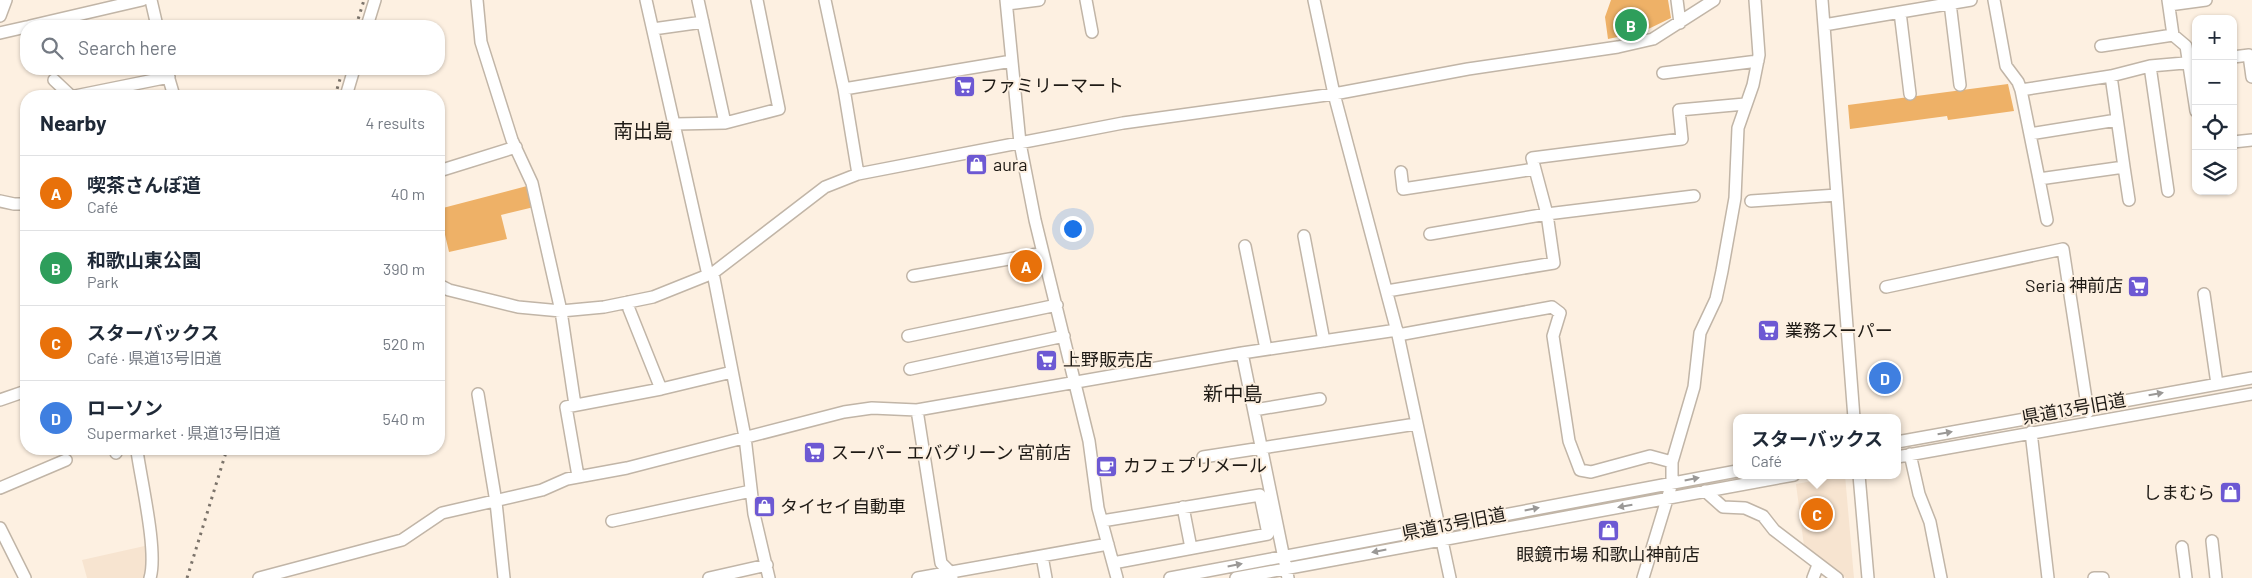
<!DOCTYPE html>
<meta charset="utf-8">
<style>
:root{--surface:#fff;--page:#f2f2f3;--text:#1f2937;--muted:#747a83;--line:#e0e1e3;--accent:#111827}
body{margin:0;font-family:Barlow,"Noto Sans JP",sans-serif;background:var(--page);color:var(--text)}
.controls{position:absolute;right:15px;top:15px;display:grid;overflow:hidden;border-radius:10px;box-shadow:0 1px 4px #0004}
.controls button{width:45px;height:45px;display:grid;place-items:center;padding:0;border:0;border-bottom:1px solid var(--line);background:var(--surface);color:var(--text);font:25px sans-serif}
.you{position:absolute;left:1072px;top:228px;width:18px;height:18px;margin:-12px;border:4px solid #fff;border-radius:50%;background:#1a73e8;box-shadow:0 0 0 8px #1a73e833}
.badge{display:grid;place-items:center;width:32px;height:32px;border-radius:50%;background:var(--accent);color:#fff;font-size:16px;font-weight:700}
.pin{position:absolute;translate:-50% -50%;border:2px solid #fff;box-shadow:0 1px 5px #0006}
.popup{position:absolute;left:1733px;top:414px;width:168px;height:65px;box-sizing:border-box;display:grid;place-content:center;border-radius:10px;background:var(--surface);filter:drop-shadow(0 1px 4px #0005);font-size:16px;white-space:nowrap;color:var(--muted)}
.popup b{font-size:19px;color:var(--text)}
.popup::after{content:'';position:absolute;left:50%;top:100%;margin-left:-10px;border:10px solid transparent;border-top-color:var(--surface)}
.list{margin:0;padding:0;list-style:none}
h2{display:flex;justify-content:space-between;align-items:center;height:65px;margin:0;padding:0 20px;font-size:21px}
h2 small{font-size:16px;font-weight:400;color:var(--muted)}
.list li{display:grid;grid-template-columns:32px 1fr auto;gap:15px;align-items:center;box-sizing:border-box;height:75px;padding:0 20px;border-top:1px solid var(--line)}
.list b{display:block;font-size:19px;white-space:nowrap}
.list p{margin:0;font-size:16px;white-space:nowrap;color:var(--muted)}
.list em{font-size:16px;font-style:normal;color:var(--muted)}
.icon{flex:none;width:28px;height:28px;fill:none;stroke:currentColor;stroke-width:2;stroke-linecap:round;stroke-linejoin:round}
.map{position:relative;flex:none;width:2252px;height:578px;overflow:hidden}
.search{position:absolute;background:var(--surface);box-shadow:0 1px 4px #0004;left:20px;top:20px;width:425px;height:55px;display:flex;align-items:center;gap:12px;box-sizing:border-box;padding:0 18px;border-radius:20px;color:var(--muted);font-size:19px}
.panel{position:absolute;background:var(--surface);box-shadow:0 1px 4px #0004;left:20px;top:90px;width:425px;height:365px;border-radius:20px}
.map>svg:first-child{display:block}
.built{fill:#f7e4d0}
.green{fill:#eeb167}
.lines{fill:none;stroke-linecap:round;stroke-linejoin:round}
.minor-casing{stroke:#c1b5a7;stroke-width:14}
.minor{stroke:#fff;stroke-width:11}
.rail{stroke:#7b736a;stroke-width:3;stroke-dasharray:2.5 5;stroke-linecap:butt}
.oneway{fill:#9a9896}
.labels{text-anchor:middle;stroke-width:4;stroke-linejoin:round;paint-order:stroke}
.poi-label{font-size:18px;fill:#1e1a15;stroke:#fdf0e1;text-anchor:start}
.street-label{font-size:18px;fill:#1e1a15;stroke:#fdf0e1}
.quarter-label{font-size:20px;fill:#1e1a15;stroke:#fdf0e1}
</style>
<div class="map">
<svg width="2252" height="578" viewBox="0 0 2252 578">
<rect width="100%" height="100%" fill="#fdf0e1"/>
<path class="built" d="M1845,475l9,103h-8l-42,-32 -8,-62z
M149,545l-2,33h-60l-5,-18z"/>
<path class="green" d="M1611,0h57l3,18 -29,14 -34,7 -3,-22z
M2008,84l6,27 -66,9 -1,-4 -97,13 -2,-24z
M527,186l7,21 -33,8 6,24 -58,13 -10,-43z"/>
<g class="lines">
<defs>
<path id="minor" d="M151,0l6,26
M477,0l4,42 31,98 20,43 29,128 14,94
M646,0l62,275
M698,0l27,123
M825,0l19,89
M1006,0l14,143 15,77 54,221 9,67 19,70
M1086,0l6,32
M1314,0l20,94 64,241 52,243
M1677,0l3,23
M1822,0l32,418
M1994,0l12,66 12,16 3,8 18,89
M2168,0l5,35 13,11 10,65
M1950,3l10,82
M1007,4l32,-4
M2169,5l37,-5
M1900,12l10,82
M0,16l6,-16
M1824,25l147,-25
M30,26l112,-26
M367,26l8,-26
M653,29l50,-7
M0,33l26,-6
M2101,46l72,-11
M2233,57l16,-2 3,22
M2150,66l18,125
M166,69l8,27
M1663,73l95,-12
M54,80l17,16
M2021,90l90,-14 39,-10 46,-4
M75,96l94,-19
M346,96l8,-27
M675,124l50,-1 54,-14 -22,-109
M2030,134l87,-14
M2233,142l19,-2
M2124,167l5,33
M439,171l77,-24
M1401,172l2,17 132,-20
M858,174l-14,-85 168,-28
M0,201l14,3h12
M1751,201l86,-6
M2047,220l-8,-41 85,-12 -13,-91
M1430,234l117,-20 147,-18
M1304,236l20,105
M1245,246l21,103
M713,273l32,164 9,77 15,64
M913,276l130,-23
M439,285l10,5 69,17 43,4 43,-4 49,-10 60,-24 112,-86 33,-13 265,-51 211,-29 134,-25 150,-22 35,-8 61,-39
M1886,287l177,-38 25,163
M1387,291l167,-28 -7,-49 -15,-56 150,-19 -3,-29 66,-6
M2204,294l13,90
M628,302l1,7 32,80 71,-17
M1398,335l154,-28 8,6 -7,23 16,105 11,29 11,2 59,-16 22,6
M908,336l149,-31
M1242,353l46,225
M910,369l154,-33
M478,394l18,108 8,76
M0,400l26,-9
M917,410l24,153 10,10 1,4
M1254,410l66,-11
M2031,432l17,146
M1897,442l355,-64
M115,449l1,4
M137,451c4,29 21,101 13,127
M1910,454l9,40 11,28 11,56
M1203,457l213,-33
M1897,457l355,-63
M1859,475l9,103
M578,476l-12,-69 95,-18
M0,488l66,-28
M1705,491l18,16 22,1 18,8 11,14 63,48
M1183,507l8,41
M612,521l139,-30
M1102,521l158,-26 8,39 -155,29
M0,528l25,50
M2212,541l4,37
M2182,547l4,31
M1042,556l4,22
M259,578l143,-38 40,-27 100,-23 25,-11 60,-11 217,-56 28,-4 45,2 325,-57 155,-23
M709,578l58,-13
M918,578l190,-34
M1170,578l567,-107
M1236,578l558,-103
M1643,578l29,-95v-21l22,-75 6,-54 16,-34 6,-28 13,-73 3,-70 15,-43 6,-30 -4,-55
M1813,578l5,-13
M2094,578h9"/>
</defs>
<use href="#minor" class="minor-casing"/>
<use href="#minor" class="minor"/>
<path class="rail" d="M356,26l8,-26
M335,96l8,-27
M187,578l40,-129"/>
</g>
<defs><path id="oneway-solid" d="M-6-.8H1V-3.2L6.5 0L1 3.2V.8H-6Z" transform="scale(1.25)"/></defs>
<g class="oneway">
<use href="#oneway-solid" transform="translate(2156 394) rotate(-10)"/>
<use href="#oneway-solid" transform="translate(1945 433) rotate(-10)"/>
<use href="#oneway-solid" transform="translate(1692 479) rotate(-11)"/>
<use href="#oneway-solid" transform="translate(1625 506) rotate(170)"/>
<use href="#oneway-solid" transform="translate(1532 509) rotate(-11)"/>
<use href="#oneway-solid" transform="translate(1379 551) rotate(169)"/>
<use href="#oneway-solid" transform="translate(1235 565) rotate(-11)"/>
</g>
<defs>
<symbol id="supermarket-square" viewBox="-11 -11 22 22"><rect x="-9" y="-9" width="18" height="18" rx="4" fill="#6d59d3" stroke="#fdf0e1"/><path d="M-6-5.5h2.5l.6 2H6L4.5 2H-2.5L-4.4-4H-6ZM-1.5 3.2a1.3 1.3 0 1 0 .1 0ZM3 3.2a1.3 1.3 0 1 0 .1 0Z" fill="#fff"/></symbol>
<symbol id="shop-square" viewBox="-11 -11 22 22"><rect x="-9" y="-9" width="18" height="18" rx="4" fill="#6d59d3" stroke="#fdf0e1"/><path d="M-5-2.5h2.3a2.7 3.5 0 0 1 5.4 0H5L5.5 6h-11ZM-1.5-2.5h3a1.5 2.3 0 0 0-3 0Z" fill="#fff"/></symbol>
<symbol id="cafe-square" viewBox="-11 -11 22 22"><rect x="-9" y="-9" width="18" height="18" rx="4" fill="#6d59d3" stroke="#fdf0e1"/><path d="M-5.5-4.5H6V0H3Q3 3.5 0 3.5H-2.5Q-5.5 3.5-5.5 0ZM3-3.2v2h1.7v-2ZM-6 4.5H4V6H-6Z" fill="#fff"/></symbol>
</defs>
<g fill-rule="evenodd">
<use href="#supermarket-square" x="952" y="74" width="25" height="25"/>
<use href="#shop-square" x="964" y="152" width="25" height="25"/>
<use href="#supermarket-square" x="2126" y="274" width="25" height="25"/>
<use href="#supermarket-square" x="1756" y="318" width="25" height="25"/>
<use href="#supermarket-square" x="1034" y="348" width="25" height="25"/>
<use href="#supermarket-square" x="802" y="440" width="25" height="25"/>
<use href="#cafe-square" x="1094" y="454" width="25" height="25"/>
<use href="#shop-square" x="2218" y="480" width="25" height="25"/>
<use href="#shop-square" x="752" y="494" width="25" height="25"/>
<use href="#shop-square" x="1596" y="518" width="25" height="25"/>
</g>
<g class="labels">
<g class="poi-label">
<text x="980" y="92">ファミリーマート</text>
<text x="993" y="171">aura</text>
<text x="2123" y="292" text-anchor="end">Seria 神前店</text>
<text x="1785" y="337">業務スーパー</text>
<text x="1063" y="366">上野販売店</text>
<text x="831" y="459">スーパー エバグリーン 宮前店</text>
<text x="1123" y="472">カフェプリメール</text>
<text x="2215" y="499" text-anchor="end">しまむら</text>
<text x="780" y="513">タイセイ自動車</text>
<text x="1608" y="561" text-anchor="middle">眼鏡市場 和歌山神前店</text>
</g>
<g class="street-label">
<text transform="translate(2074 409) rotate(-10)" y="6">県道13号旧道</text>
<text transform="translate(1454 524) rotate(-11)" y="6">県道13号旧道</text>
</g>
<g class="quarter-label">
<text x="643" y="138">南出島</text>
<text x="1233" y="401">新中島</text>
</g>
</g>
</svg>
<div class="controls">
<button>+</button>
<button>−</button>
<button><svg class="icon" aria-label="locate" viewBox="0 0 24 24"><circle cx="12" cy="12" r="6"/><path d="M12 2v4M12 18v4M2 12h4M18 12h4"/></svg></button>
<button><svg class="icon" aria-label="layers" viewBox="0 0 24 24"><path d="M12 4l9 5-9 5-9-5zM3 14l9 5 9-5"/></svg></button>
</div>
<div class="you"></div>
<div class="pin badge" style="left:1026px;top:266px;background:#e8710a">A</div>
<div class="pin badge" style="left:1631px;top:25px;background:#2e9e5b">B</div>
<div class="pin badge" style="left:1817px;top:514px;background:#e8710a">C</div>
<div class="popup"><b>スターバックス</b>Café</div>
<div class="pin badge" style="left:1885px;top:378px;background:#3f7fe0">D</div>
<div class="search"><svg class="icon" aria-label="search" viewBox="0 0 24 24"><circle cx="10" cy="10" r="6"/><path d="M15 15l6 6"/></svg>Search here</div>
<section class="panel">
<h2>Nearby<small>4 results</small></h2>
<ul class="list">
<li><span class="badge" style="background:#e8710a">A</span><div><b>喫茶さんぽ道</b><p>Café</p></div><em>40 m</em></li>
<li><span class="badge" style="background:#2e9e5b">B</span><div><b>和歌山東公園</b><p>Park</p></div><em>390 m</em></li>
<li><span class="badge" style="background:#e8710a">C</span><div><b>スターバックス</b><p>Café · 県道13号旧道</p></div><em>520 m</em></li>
<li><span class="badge" style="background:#3f7fe0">D</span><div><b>ローソン</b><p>Supermarket · 県道13号旧道</p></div><em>540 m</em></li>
</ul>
</section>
</div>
